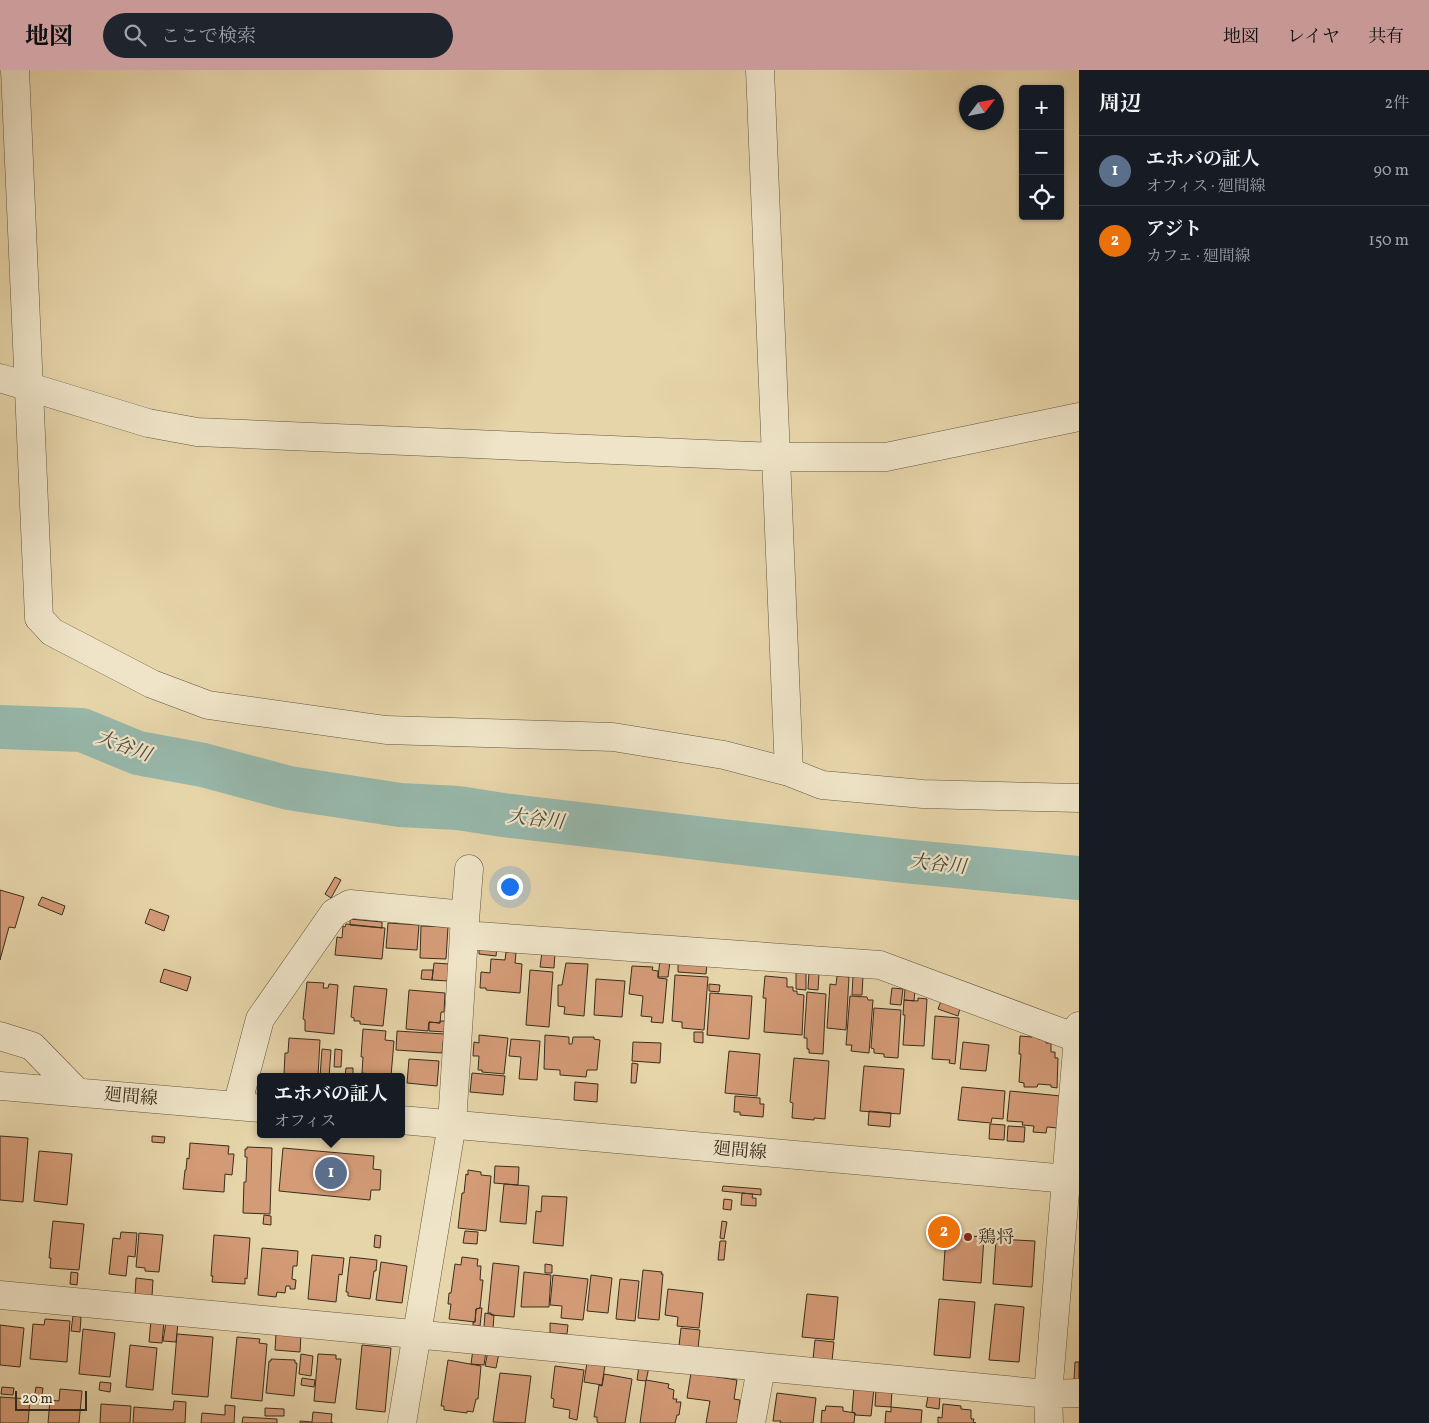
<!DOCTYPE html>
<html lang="ja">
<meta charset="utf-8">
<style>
:root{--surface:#171b24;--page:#20242c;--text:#f1f3f6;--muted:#9ea1a6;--line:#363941;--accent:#c59692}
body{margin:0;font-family:Vollkorn,"Noto Serif JP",serif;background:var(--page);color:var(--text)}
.controls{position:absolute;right:15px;top:15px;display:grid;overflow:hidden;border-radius:5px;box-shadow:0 1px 4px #0004}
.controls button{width:45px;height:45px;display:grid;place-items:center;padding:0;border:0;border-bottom:1px solid var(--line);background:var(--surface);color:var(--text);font:25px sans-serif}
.compass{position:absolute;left:959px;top:15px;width:45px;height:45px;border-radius:50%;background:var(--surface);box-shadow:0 1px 4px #0004;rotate:58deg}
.scale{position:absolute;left:15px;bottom:12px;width:72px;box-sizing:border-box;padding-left:5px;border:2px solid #392d1d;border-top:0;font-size:14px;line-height:18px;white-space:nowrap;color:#392d1d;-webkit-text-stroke:4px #efe4c8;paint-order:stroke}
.you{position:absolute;left:509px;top:816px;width:18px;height:18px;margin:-12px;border:4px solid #fff;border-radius:50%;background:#1a73e8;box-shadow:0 0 0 8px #1a73e833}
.badge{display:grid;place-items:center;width:32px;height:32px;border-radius:50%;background:var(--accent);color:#fff;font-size:16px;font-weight:700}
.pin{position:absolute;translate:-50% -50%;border:2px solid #fff;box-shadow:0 1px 5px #0006}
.popup{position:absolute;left:257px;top:1003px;width:148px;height:65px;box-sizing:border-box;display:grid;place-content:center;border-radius:5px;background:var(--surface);filter:drop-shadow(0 1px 4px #0005);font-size:16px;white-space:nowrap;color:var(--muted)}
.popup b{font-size:19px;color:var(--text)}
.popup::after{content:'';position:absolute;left:50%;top:100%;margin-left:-10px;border:10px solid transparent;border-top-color:var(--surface)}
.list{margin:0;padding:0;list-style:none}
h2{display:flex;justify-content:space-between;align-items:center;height:65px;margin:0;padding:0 20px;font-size:21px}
h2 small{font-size:16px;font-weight:400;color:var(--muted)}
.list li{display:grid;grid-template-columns:32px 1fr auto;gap:15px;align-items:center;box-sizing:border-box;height:70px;padding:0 20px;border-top:1px solid var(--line)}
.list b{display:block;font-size:19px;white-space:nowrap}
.list p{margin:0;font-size:16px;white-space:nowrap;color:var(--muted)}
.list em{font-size:16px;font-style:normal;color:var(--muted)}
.icon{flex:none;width:28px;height:28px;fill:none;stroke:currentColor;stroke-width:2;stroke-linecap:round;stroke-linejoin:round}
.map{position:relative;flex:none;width:1079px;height:1353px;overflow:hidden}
header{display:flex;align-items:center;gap:30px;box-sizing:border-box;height:70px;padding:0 25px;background:var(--accent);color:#111}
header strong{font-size:24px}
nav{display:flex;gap:28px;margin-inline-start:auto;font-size:18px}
.search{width:350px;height:45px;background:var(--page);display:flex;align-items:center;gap:12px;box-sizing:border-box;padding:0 18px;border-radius:28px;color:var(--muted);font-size:19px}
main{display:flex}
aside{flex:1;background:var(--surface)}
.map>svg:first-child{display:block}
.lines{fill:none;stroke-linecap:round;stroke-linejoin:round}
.river{stroke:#97b8ab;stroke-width:44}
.building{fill:#d49b77;stroke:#392d1d}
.minor-casing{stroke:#645740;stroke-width:29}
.minor{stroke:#efe4c8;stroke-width:28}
.poi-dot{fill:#8f2418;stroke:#efe4c8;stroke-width:2}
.labels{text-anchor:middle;stroke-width:4.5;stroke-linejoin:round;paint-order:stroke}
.street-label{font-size:18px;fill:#392d1d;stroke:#efe4c8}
.poi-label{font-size:18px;fill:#392d1d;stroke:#efe4c8;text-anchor:start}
.water-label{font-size:19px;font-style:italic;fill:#4c4939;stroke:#efe4c8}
</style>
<header>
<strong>地図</strong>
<div class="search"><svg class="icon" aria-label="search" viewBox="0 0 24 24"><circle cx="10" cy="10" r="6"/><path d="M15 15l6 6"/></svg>ここで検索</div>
<nav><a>地図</a><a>レイヤ</a><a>共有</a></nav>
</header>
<main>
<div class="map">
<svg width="1079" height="1353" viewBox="0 0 1079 1353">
<rect width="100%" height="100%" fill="#e7d5aa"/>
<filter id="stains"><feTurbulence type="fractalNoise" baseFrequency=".004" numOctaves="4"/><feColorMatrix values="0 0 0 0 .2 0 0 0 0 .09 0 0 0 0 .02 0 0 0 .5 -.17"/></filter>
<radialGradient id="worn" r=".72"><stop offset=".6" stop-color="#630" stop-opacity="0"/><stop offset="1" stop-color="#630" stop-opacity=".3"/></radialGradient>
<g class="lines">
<path class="river" d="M0,657l82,3 56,23 65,12 86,23 111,17 58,3 45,7 220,26 180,20 176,17"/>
</g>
<path class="building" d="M335,807l6,3 -10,18 -6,-4z
M0,820l24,7 -9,31 -6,-1 -9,33z
M42,827l23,9 -3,9 -24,-10z
M150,839l19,7 -5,15 -19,-8z
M350,849l32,3v6l-32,-3z
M388,853l31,2 -2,25 -31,-2z
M346,854l39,4 -3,31 -47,-4 2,-18 5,1 1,-12 2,1z
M421,856l27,1 -2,32 -26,-1z
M497,877l-1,9 -17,-2v-4z
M506,882l10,1 -1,10 7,1 -2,29 -34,-3v-2h-6l1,-16 9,1 1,-14 14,1z
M542,882l13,1 -1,15 -14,-1z
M660,890l10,1 -2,16h-10z
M678,891l29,3 -1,10 -28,-2z
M434,893l16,1 -2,17 -16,-1z
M566,893l22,1 -4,52 -20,-2 1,-7 -7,-1v-21h4z
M632,896l21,1 -1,3 6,1v7l9,1 -4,44 -12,-1 1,-5 -11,-1 2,-20 -14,-2z
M164,899l27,8 -4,14 -27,-9z
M422,900h11l-1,10 -11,-1z
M530,900l23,2 -4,55 -23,-2z
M806,901v19l-10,-1v-17z
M809,902l10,1 -1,17 -10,-1z
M675,905l33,2 -4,53 -22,-2v-6l-10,-1z
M765,906l22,2v9h6v4h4v3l7,1 -2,40 -38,-3 2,-34h-3z
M837,906l12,1 -3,53 -19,-2 3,-44 6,1z
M853,906h10l-1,19h-10z
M596,909l29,2 -3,36 -28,-2z
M307,912l17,1 -1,5h5l1,-4 9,1 -4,49 -29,-3v-11l-2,-1z
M709,914l11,1 -1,7 -10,-1z
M354,916l33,3 -4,37 -23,-2v-3h-6v-3l-3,-1z
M892,918l11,1 -2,16 -11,-1z
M905,919l10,1 -1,11 -10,-1z
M409,920l36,3 -1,19h-3l-1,11 -11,-1 -1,9 -22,-2z
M807,922l19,2 -3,60 -14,-1v-4h-2v-11h-3z
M710,923l42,3 -3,43 -42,-4z
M850,926l17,1 1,3h5l-4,53 -18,-2 1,-6h-6z
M918,928l9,1 -3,47 -21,-1 2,-30h-2l1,-15 14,1z
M941,931l19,7 -2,8 -20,-7z
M874,938l27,2 -3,48 -14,-1v-3l-10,-1v-4l-3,-1z
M935,946l24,2 -4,46 -6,-1 1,-3 -18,-1z
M440,951h7l-1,11 -17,-1v-9l11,1z
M363,959l23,2 -1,9 9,1 -3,35 -29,-3 1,-16h-2z
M397,961l47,3 -2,19 -46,-3z
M694,962h9v11l-9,-1z
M479,965l29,3 -4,36 -22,-2v-2h-4l1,-14h-6l1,-14 5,1z
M545,965l24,2v7h3l1,-7h21v2l6,1 -3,30h-10l-1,7 -26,-2v-5l-16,-1z
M1032,965h5l1,4h8v4h5v9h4v6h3l-1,30 -6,-1v-2l-13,-1 -1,3h-13v-4l-5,-1 2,-28h-2l1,-18 12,1z
M289,968l31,2 -2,36 -34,-1 1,-22h3z
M511,969l29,2 -3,39 -18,-1 2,-22 -12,-1z
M633,972l28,1 -1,20 -28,-2z
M963,972l26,3 -3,26 -26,-2z
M322,979l9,1 -2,27h-9z
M335,979l7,1 -1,17h-7z
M729,981l31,3 -3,42 -32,-3z
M794,988l35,3 -4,58 -11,-1v2l-22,-2 1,-15 -3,-1z
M409,989l30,2 -2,25 -30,-3z
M632,993l6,1 -2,19h-5z
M864,996l40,3 -4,45 -40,-3z
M346,998h7v9h-8z
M472,1003l33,3 -2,19 -33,-3z
M575,1012l23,2 -1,18 -23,-2z
M962,1017l43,4 -2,28 -11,-1 -1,5 -33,-3z
M1010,1021l51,5 -3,32 -11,-1 -1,6 -13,-1 1,-6 -12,-1 1,-3 -16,-1z
M735,1026l25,2v6h4l-1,13 -23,-2v-3h-6z
M869,1041l22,2 -1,14 -22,-2z
M990,1054l15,1 -1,15 -15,-1z
M1008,1056l17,1 -1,15 -17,-1z
M0,1066l28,2 -5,64 -23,-2z
M152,1066l13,1 -1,6 -12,-1z
M190,1073l39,3 -1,8h6l-2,21 -7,-1 -1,18 -41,-3 2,-19h1l1,-12 2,1z
M247,1077l25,1 -2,66 -27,-1 1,-31h2l1,-25h-2v-8h2z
M283,1078l91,8 -1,13 8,1 -1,20h-9l-1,10 -91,-9z
M39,1081l33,3 -5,51 -33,-4z
M495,1096l24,1 -1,18 -24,-2z
M468,1100l13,2v3l10,1 -5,55 -28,-3 4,-35h2l2,-19 2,1z
M504,1114l25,2 -3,38 -26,-2z
M723,1116l38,3v6l-39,-4z
M742,1123l11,1 -1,4h4v8l-15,-1z
M542,1126l25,1 -4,49 -30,-3 3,-32 5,1z
M724,1129l8,1 -1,10 -8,-1z
M264,1145l7,1v9l-8,-1z
M53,1151l31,3 -5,46 -29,-2 1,-10h-2z
M722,1151l5,1 -3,17 -4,-1z
M465,1161l13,1 -1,12 -14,-1z
M121,1162l16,1 -2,24 -7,-1 -2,20 -17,-2 4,-36 7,1z
M139,1163l24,2 -4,37 -14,-1v-3l-9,-1z
M946,1164l38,3 -3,46 -38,-3z
M214,1165l36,3 -3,41 -2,-1v6l-33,-2 1,-6h-2z
M375,1165l6,1 -1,12 -6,-1z
M996,1169l39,2 -3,46 -39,-3z
M720,1171h6l-2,19h-6z
M262,1178l36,3 -1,15h-4l-1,13 4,1 -1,9h-5v-3h-4l-1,7 -8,-1 -1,5 -18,-2z
M312,1185l32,3 -2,17 -3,-1 -3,28 -28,-3z
M350,1187l27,3 -1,11h-2l-4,28 -22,-3v-4h-2z
M462,1187l16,2 -1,7h4l-1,14h3l-3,28 -4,1 -1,13 -26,-3 2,-15h-3l1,-11h2l4,-29 6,1z
M381,1192l26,4 -5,37 -26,-3z
M493,1193l26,3 -5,51 -23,-2v-2h-3z
M545,1194l7,1v8h-7z
M643,1200l19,2 -1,2h2l-4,46 -21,-2z
M71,1202l7,1 -1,12 -7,-1z
M524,1202l27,3 -2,32h-28z
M553,1205l35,4 -5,41 -22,-2 1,-12 -12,-1z
M591,1205l21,3 -4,35 -21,-2z
M136,1208l17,2 -1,16 -17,-1z
M620,1209l19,2 -4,40 -19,-2z
M668,1219l35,4 -4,35 -22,-2 1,-9 -13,-2z
M807,1224l31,3 -4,43 -32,-3z
M939,1229l36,3 -5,56 -36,-3z
M995,1234l29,3 -5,55 -30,-2z
M480,1238h2l-2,18 -7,-1v-3h2l1,-13z
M485,1243l9,2 -1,14 -9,-1z
M73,1246l8,1 -1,15 -9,-1z
M45,1249l25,2 -3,41 -37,-3 3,-35 11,1z
M151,1250l13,1 -2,22 -13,-1z
M166,1252l12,1 -2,19 -13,-1z
M550,1253l18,2 -1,9 -17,-1z
M0,1255l24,3 -4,39 -20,-2z
M681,1258l19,2 -2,18 -19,-2z
M83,1259l32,4 -5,44 -31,-3z
M276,1263l25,1 -1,18 -25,-2z
M177,1264l36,3 -5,60 -36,-3z
M237,1267l23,2 -1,4 8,1 -5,57 -31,-3z
M815,1270l19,2 -2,19 -19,-2z
M130,1275l27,3 -4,42 -27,-3z
M362,1275l29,3 -6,64 -29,-3z
M473,1279l13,2 -2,14 -13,-1z
M488,1281l11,2 -3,15 -11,-2z
M301,1284l12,2 -2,20 -12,-2z
M318,1284l18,1v4h5l-6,44 -21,-2z
M271,1289l24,1v3h2l-3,33 -28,-3 3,-32h2z
M448,1290l33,6 -3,33h-2l-3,13 -6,-1v2l-23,-3v-4h-3z
M587,1292l18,3 -3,20 -18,-3z
M1075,1292h4v18h-5z
M555,1296l29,4 -7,50 -8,-2 1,-8 -17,-3 1,-8 -3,-1z
M639,1296l10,1 -3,14 -9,-1z
M500,1303l31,3 -6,47 -32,-1z
M691,1303l46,7 -3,19 6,1 -3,23h-31l4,-22 -23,-3z
M604,1304l28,5 -7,44h-26l-2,-1v-5h-3l5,-32 3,1z
M302,1308l13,2 -1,7 -13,-2z
M646,1310l23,4 -1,4 6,2 -1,9h4l-1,3h5l-2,13h-2l-2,8h-35z
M100,1312l11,1 -1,9 -11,-2z
M2,1317l12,1 -1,7 -12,-1z
M36,1317l7,1 -2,13 -7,-1z
M854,1317l20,1 -3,28 -16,-1v-2l-3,-1z
M60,1319l22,2 -3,32h-31l2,-23 9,1z
M876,1319l16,1 -1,17 -16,-1z
M777,1323l39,5 -3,25h-33l1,-2h-8z
M928,1326l12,1 -1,12 -13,-2z
M0,1327l30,2 -2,24h-28z
M174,1331l12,1 -1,21h-52l1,-16 39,3z
M101,1334l30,2 -1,17h-30z
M943,1334l18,2v3l10,1v9h3l-1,3 3,1h-38v-6l4,1z
M225,1335l10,1 -1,17h-33l1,-10 23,2z
M826,1336l17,1v4l12,2 -1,10h-33l1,-13 3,1z
M891,1337l31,3 -1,13h-36l1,-12 5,1z
M265,1338l19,1v7h-19z
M313,1342l19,2 -1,8 2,1h-33v-2l12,1z
M243,1347l34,2v4h-35z"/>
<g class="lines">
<defs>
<path id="minor" d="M15,0l24,548 13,14 100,52 56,21 178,25 227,7 111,18 65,17 33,13 101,9 156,4
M760,0l29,702
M0,308l148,45 49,9 580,25h109l193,-40
M464,863l5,-64
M0,966l32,10 45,46
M0,1016l261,22
M237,1036l23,-87 74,-106 16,-9 115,11
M401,1050l678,60
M0,1225l1048,99 31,-1
M402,1353l50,-299 12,-189 416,30 199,74
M751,1353l10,-55
M1049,1353l-1,-29 31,-368"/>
</defs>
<use href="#minor" class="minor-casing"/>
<use href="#minor" class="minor"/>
</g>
<circle class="poi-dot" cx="968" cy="1167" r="5"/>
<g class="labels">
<g class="street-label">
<text transform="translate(131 1026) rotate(5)" y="6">廻間線</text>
<text transform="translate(740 1080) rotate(5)" y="6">廻間線</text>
</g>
<g class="poi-label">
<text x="978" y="1173">鶏将</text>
</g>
<g class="water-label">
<text transform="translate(124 675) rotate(20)" y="7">大谷川</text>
<text transform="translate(536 748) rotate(7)" y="7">大谷川</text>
<text transform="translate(938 793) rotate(6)" y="7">大谷川</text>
</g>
</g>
<rect width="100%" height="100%" filter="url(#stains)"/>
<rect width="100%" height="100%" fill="url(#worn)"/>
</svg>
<div class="controls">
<button>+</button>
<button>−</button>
<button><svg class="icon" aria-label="locate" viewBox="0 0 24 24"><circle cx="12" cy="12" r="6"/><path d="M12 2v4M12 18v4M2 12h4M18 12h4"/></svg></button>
</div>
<svg class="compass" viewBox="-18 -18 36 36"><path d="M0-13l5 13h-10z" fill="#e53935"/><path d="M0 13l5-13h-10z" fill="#9ea1a6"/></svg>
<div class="scale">20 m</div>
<div class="you"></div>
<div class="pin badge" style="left:331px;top:1103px;background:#5c6f8a">1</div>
<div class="popup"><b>エホバの証人</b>オフィス</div>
<div class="pin badge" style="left:944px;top:1162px;background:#e8710a">2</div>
</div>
<aside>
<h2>周辺<small>2件</small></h2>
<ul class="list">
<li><span class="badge" style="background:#5c6f8a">1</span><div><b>エホバの証人</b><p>オフィス · 廻間線</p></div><em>90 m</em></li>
<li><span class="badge" style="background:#e8710a">2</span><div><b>アジト</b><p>カフェ · 廻間線</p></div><em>150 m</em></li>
</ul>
</aside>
</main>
